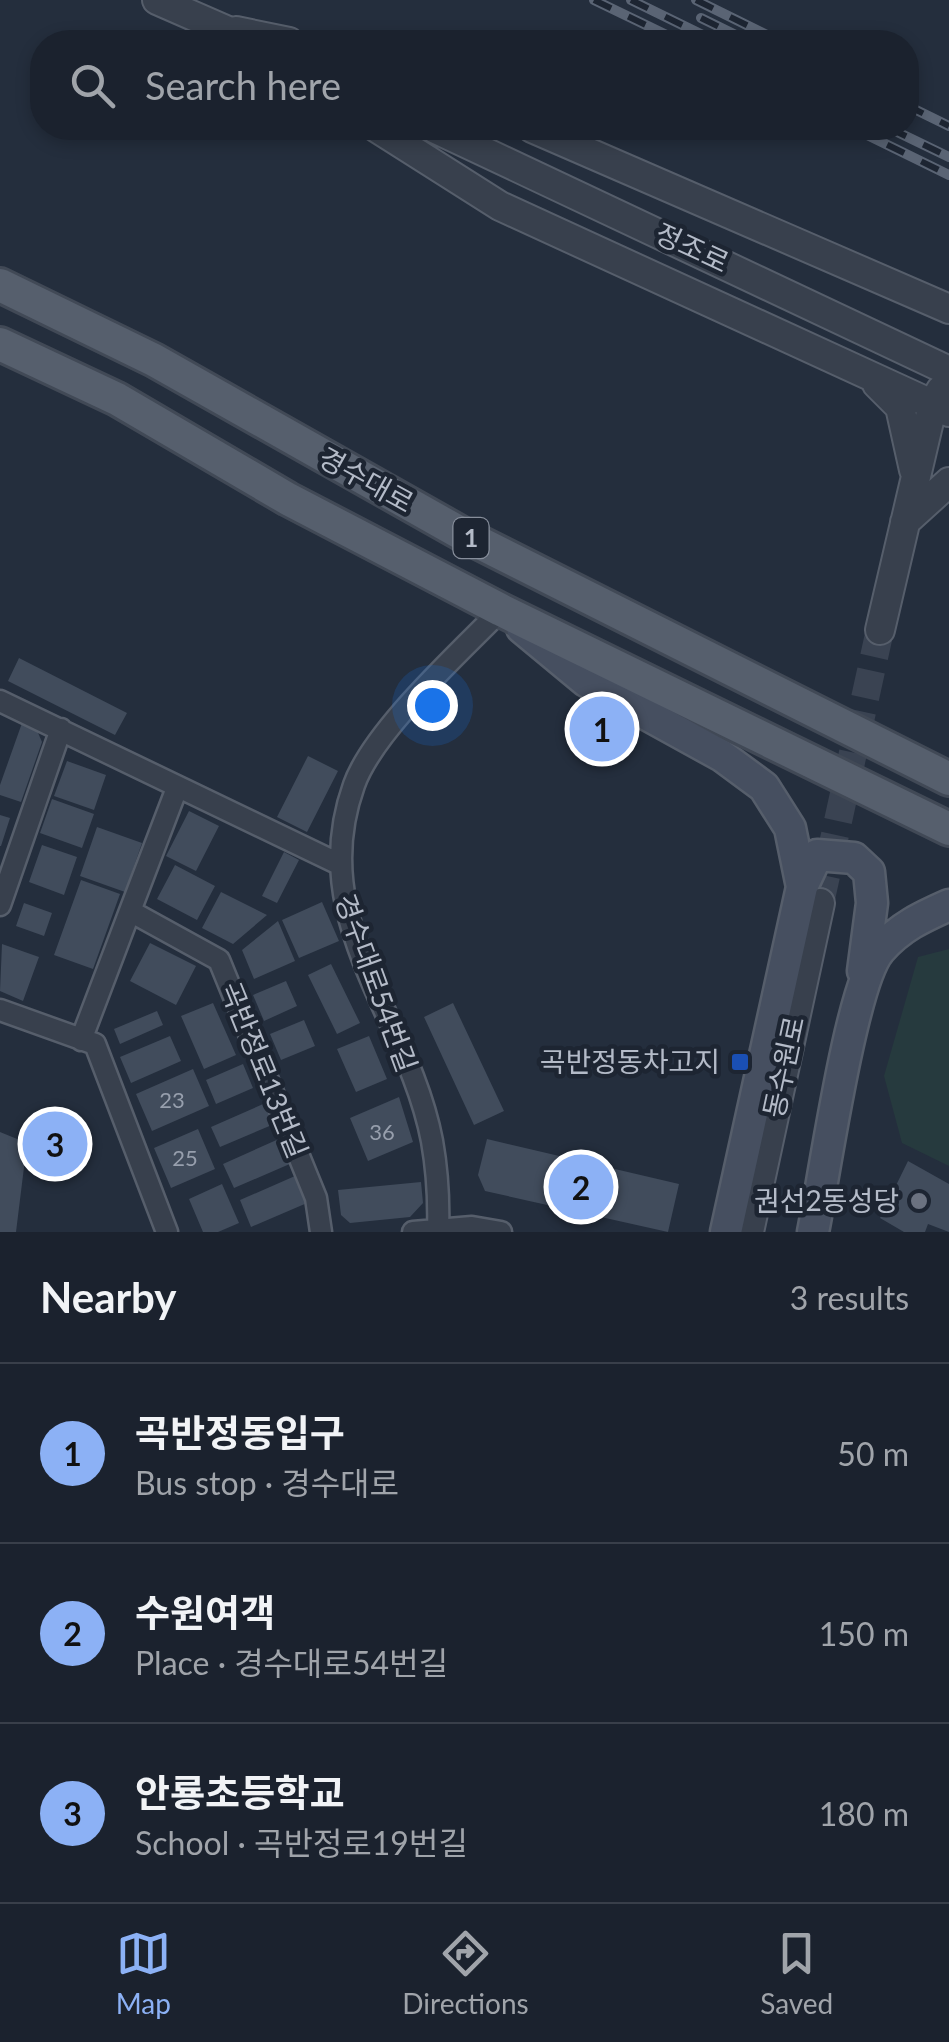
<!DOCTYPE html>
<meta charset="utf-8">
<style>
:root{--surface:#1b222e;--page:#282f3a;--text:#f1f3f6;--muted:#a0a4aa;--line:#393f4a;--accent:#8cb1f5}
body{margin:0;font-family:Lato,"Noto Sans KR",sans-serif;background:var(--page);color:var(--text)}
.you{position:absolute;left:432px;top:705px;width:35px;height:35px;margin:-25px;border:8px solid #fff;border-radius:50%;background:#1a73e8;box-shadow:0 0 0 15px #1a73e833}
.badge{display:grid;place-items:center;width:65px;height:65px;border-radius:50%;background:var(--accent);color:#111;font-size:32px;font-weight:700}
.pin{position:absolute;translate:-50% -50%;border:5px solid #fff;box-shadow:0 2px 10px #0006}
.list{margin:0;padding:0;list-style:none}
h2{display:flex;justify-content:space-between;align-items:center;height:130px;margin:0;padding:0 40px;font-size:42px}
h2 small{font-size:32px;font-weight:400;color:var(--muted)}
.list li{display:grid;grid-template-columns:65px 1fr auto;gap:30px;align-items:center;box-sizing:border-box;height:180px;padding:0 40px;border-top:2px solid var(--line)}
.list b{display:block;font-size:38px;white-space:nowrap}
.list p{margin:0;font-size:32px;white-space:nowrap;color:var(--muted)}
.list em{font-size:32px;font-style:normal;color:var(--muted)}
.icon{flex:none;width:55px;height:55px;fill:none;stroke:currentColor;stroke-width:2;stroke-linecap:round;stroke-linejoin:round}
.map{position:relative;flex:none;width:949px;height:1232px;overflow:hidden}
.search{position:absolute;background:var(--surface);box-shadow:0 5px 15px #0003;left:30px;right:30px;top:30px;height:110px;display:flex;align-items:center;gap:25px;box-sizing:border-box;padding:0 35px;border-radius:40px;color:var(--muted);font-size:38px}
.sheet{height:670px;background:var(--surface)}
nav{display:flex;justify-content:space-around;align-items:center;box-sizing:border-box;height:140px;border-top:2px solid var(--line);background:var(--surface);font-size:28px;color:var(--muted)}
nav a{display:grid;justify-items:center;gap:5px}
nav .on{color:var(--accent)}
.map>svg:first-child{display:block}
.green{fill:#263a3e}
.building{fill:#414c5c}
.lines{fill:none;stroke-linecap:round;stroke-linejoin:round}
.tertiary-tunnel{stroke:#3a4352;stroke-width:28;stroke-dasharray:28 14;stroke-linecap:butt}
.minor-casing{stroke:#565e6b;stroke-width:25}
.tertiary-casing{stroke:#565e6b;stroke-width:32}
.secondary-casing{stroke:#565e6b;stroke-width:35}
.primary-casing{stroke:#414956;stroke-width:38}
.minor{stroke:#38404d;stroke-width:20}
.tertiary{stroke:#38404d;stroke-width:28}
.secondary{stroke:#464f60;stroke-width:30}
.primary{stroke:#565f6d;stroke-width:32}
.rail-casing{stroke:#5a6474;stroke-width:10}
.rail{stroke:#1d2532;stroke-width:6;stroke-dasharray:19;stroke-linecap:butt}
.transit-dot{fill:#1a4fb4;stroke:#1d2532;stroke-width:4}
.worship-dot{fill:#6b7280;stroke:#1d2532;stroke-width:4}
.labels{text-anchor:middle;stroke-width:9;stroke-linejoin:round;paint-order:stroke}
.number-label{font-size:22px;fill:#979fad}
.shield{fill:#1d2532;stroke:#878e9b;stroke-width:2.5}
.shield-label{font-size:25px;font-weight:bold;fill:#b4bbc8}
.street-label{font-size:28px;fill:#b4bbc8;stroke:#1d2532}
.poi-label{font-size:28px;fill:#b4bbc8;stroke:#1d2532;text-anchor:end}
</style>
<div class="map">
<svg width="949" height="1232" viewBox="0 0 949 1232">
<rect width="100%" height="100%" fill="#242e3d"/>
<path class="green" d="M949,949v217l-47,-23 -18,-67 34,-119z"/>
<path class="building" d="M19,658l108,55 -12,22 -107,-54z
M22,723l14,5 6,14 -21,60 -21,-7v-10z
M308,756l30,15 -31,61 -30,-15z
M67,761l39,14 -12,35 -40,-14z
M52,799l42,15 -12,34 -42,-15z
M189,811l30,15 -23,45 -30,-15z
M0,815l10,3 -9,28h-1z
M97,827l45,16 -17,49 -45,-16z
M42,845l35,12 -13,38 -35,-13z
M284,852l15,8 -22,43 -15,-7z
M175,865l40,21 -18,34 -40,-21z
M81,880l39,14 -27,75 -39,-14z
M221,892l46,23 -34,29 -31,-16z
M322,902l17,39 -40,17 -17,-38z
M24,903l28,10 -8,23 -28,-10z
M278,921l17,40 -41,18 -12,-29z
M150,943l46,23 -20,39 -46,-24z
M2,944l37,13 -16,44 -23,-10z
M331,964l29,59 -23,11 -29,-59z
M286,981l11,25 -33,15 -11,-26z
M213,1003l23,52 -32,14 -23,-53z
M453,1003l51,108 -30,14 -50,-108z
M157,1011l6,14 -43,19 -6,-15z
M304,1020l11,26 -34,14 -11,-26z
M170,1036l11,25 -50,22 -11,-26z
M369,1036l18,43 -31,13 -19,-43z
M243,1064l10,24 -37,16 -10,-24z
M193,1069l16,37 -57,25 -16,-37z
M399,1097l14,45 -45,19 -18,-43z
M270,1101l9,21 -59,25 -9,-20z
M198,1129l17,40 -44,19 -17,-40z
M0,1132l27,11 -11,89h-16z
M281,1138l11,25 -58,25 -11,-24z
M487,1139l192,45 -11,48 -183,-41 -7,-16z
M908,1161l41,23v48l-21,-8 -3,8h-21l-24,-14z
M295,1176l12,27 -56,24 -11,-27z
M421,1182l2,21 -13,14 -60,6 -9,-8 -3,-25z
M222,1184l17,39 -21,9h-15l-14,-33z"/>
<g class="lines">
<path class="tertiary-tunnel" d="M820,903l60,-273"/>
<defs>
<path id="minor" d="M0,701l339,163
M177,788l-47,123 89,49 97,238 5,34
M0,905l61,-176
M0,1010l95,34 72,188
M81,1040l49,-129
M413,1232l59,-5 29,5
M438,1232c1,-29 -1,-63 -6,-91 -24,-126 -127,-220 -78,-356 19,-54 105,-132 147,-175"/>
<path id="tertiary" d="M157,0l96,42
M236,31l53,11
M377,128l123,78 449,206
M434,128l515,243
M532,128l417,181
M877,384l23,23 14,63
M905,522l44,-40
M880,630l53,-226 8,-14
M749,1232l71,-329"/>
<path id="secondary" d="M522,628l64,53 136,75 42,31 26,41 12,59 -76,345
M802,887l15,-32 37,3 15,14 3,31 -9,68
M813,1232c11,-54 38,-248 67,-282 20,-23 42,-33 69,-45"/>
<path id="primary" d="M0,285l154,75 310,175 485,244
M0,344l117,55 171,100 213,111 448,219"/>
</defs>
<use href="#minor" class="minor-casing"/>
<use href="#tertiary" class="tertiary-casing"/>
<use href="#secondary" class="secondary-casing"/>
<use href="#primary" class="primary-casing"/>
<use href="#minor" class="minor"/>
<use href="#tertiary" class="tertiary"/>
<use href="#secondary" class="secondary"/>
<use href="#primary" class="primary"/>
<defs>
<path id="rail" d="M594,0l87,42
M631,0l86,42
M696,0l85,42
M701,18l49,24
M906,105l43,21
M853,128l96,47
M889,128l60,29"/>
</defs>
<use href="#rail" class="rail-casing"/>
<use href="#rail" class="rail"/>
</g>
<rect class="transit-dot" x="730" y="1052" width="20" height="20" rx="5"/>
<circle class="worship-dot" cx="919" cy="1201" r="10"/>
<g class="labels">
<g class="number-label">
<text x="172" y="1108">23</text>
<text x="382" y="1140">36</text>
<text x="185" y="1166">25</text>
</g>
<rect class="shield" x="453.5" y="518" width="35" height="40" rx="8"/>
<g class="shield-label">
<text x="471" y="547">1</text>
</g>
<g class="street-label">
<text transform="translate(692 248) rotate(25)" y="10">정조로</text>
<text transform="translate(366 480) rotate(29)" y="10">경수대로</text>
<text transform="translate(376 983) rotate(70)" y="10">경수대로54번길</text>
<text transform="translate(784 1067) rotate(-78)" y="10">동수원로</text>
<text transform="translate(264 1070) rotate(68)" y="10">곡반정로13번길</text>
</g>
<g class="poi-label">
<text x="720" y="1072">곡반정동차고지</text>
<text x="899" y="1211">권선2동성당</text>
</g>
</g>
</svg>
<div class="you"></div>
<div class="pin badge" style="left:602px;top:729px">1</div>
<div class="pin badge" style="left:581px;top:1187px">2</div>
<div class="pin badge" style="left:55px;top:1144px">3</div>
<div class="search"><svg class="icon" aria-label="search" viewBox="0 0 24 24"><circle cx="10" cy="10" r="6"/><path d="M15 15l6 6"/></svg>Search here</div>
</div>
<section class="sheet">
<h2>Nearby<small>3 results</small></h2>
<ul class="list">
<li><span class="badge">1</span><div><b>곡반정동입구</b><p>Bus stop · 경수대로</p></div><em>50 m</em></li>
<li><span class="badge">2</span><div><b>수원여객</b><p>Place · 경수대로54번길</p></div><em>150 m</em></li>
<li><span class="badge">3</span><div><b>안룡초등학교</b><p>School · 곡반정로19번길</p></div><em>180 m</em></li>
</ul>
</section>
<nav>
<a class="on"><svg class="icon" aria-label="map" viewBox="0 0 24 24"><path d="M3 6l6-2 6 2 6-2v14l-6 2-6-2-6 2zM9 4v14M15 6v14"/></svg>Map</a>
<a><svg class="icon" aria-label="directions" viewBox="0 0 24 24"><path d="M12 3l9 9-9 9-9-9zM9 14v-3h6M13 9l2 2-2 2"/></svg>Directions</a>
<a><svg class="icon" aria-label="saved" viewBox="0 0 24 24"><path d="M7 4h10v16l-5-4-5 4z"/></svg>Saved</a>
</nav>
